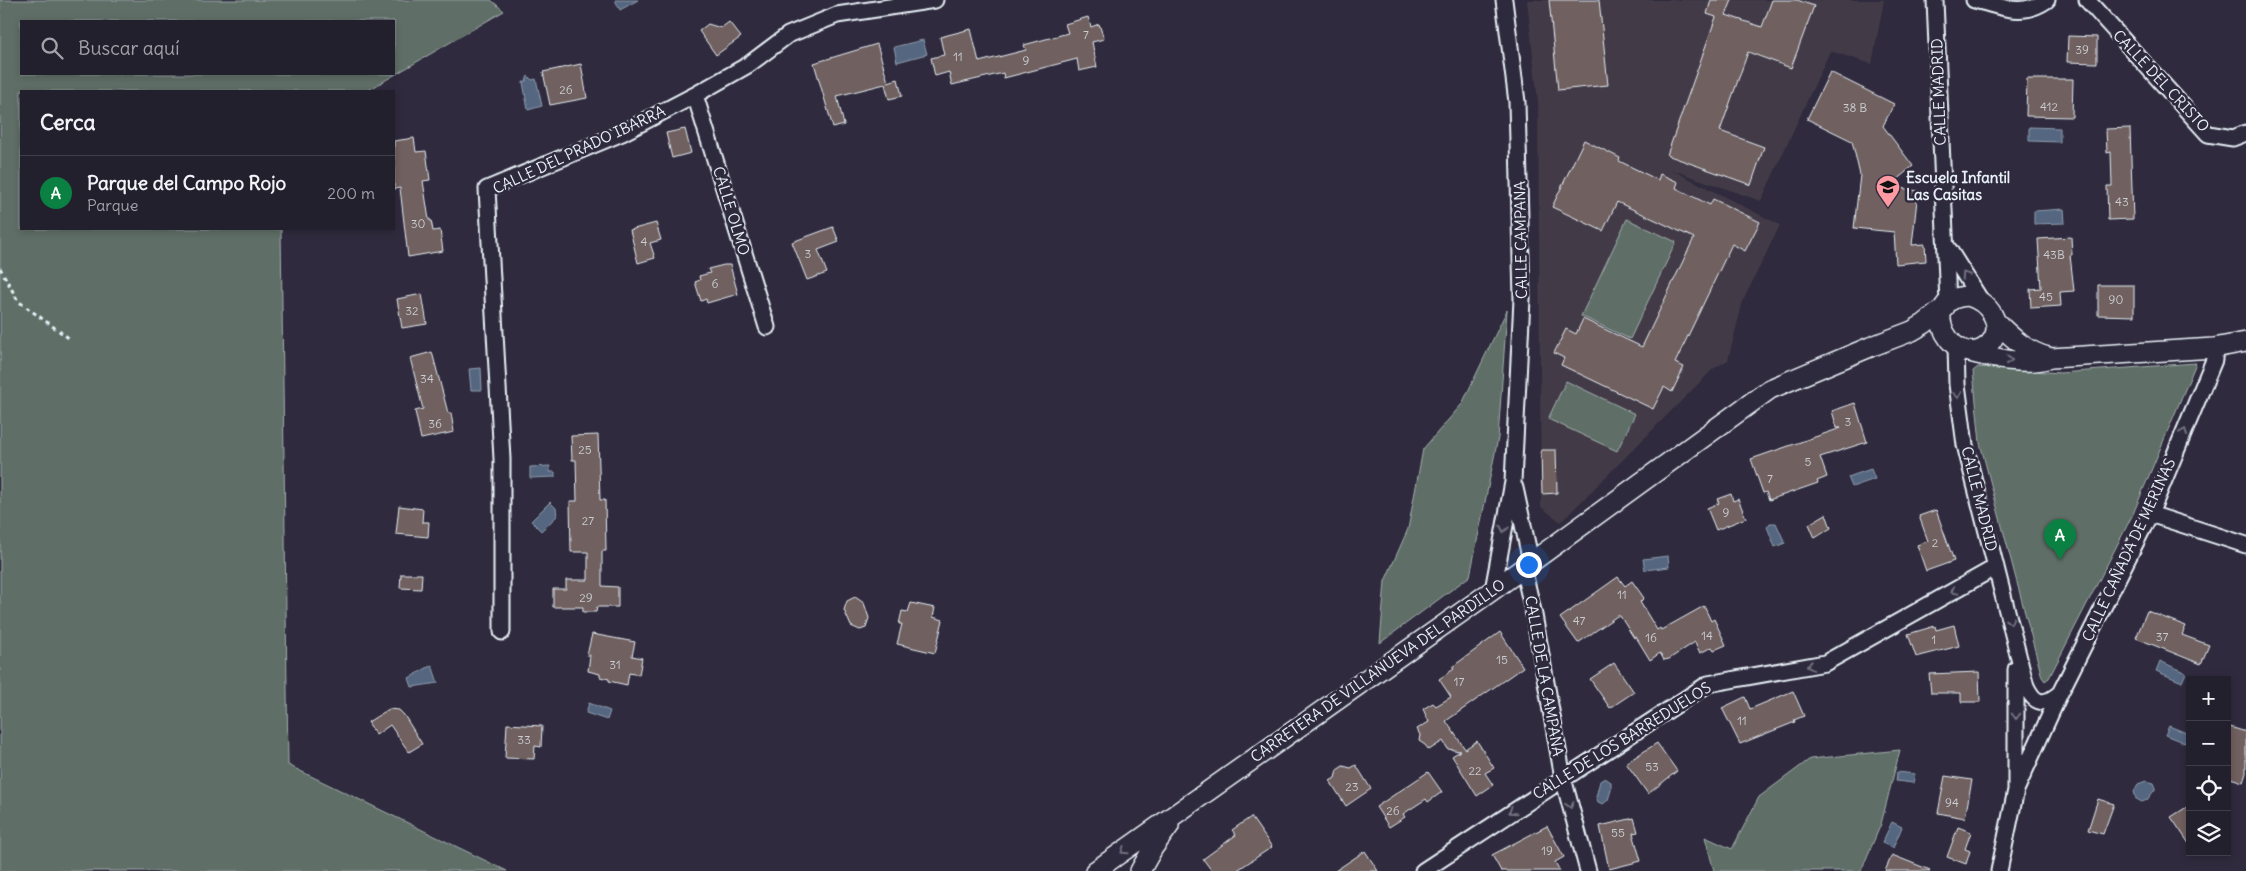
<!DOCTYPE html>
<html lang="es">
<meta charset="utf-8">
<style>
:root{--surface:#23202e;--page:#2f2d3a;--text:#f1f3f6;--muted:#a3a3aa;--line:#403e4a;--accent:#0b8043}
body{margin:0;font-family:Delius,sans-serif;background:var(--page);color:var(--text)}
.controls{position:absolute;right:15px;bottom:15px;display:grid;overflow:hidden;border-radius:0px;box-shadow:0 2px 8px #0003}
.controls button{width:45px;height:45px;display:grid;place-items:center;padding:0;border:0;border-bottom:1px solid var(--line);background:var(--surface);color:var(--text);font:25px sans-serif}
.you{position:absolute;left:1528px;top:564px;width:18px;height:18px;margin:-12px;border:4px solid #fff;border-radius:50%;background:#1a73e8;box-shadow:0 0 0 8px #1a73e833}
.badge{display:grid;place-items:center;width:32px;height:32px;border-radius:50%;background:var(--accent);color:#fff;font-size:16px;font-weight:700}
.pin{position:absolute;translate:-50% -41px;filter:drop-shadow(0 1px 2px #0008)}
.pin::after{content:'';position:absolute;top:26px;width:18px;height:15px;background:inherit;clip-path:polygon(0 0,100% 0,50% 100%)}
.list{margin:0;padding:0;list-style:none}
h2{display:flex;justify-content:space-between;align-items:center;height:65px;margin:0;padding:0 20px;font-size:21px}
h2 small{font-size:16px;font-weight:400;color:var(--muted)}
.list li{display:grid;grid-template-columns:32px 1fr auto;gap:15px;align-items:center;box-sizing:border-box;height:75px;padding:0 20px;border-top:1px solid var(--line)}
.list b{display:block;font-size:19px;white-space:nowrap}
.list p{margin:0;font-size:16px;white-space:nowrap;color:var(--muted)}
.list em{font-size:16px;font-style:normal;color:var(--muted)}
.icon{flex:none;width:28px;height:28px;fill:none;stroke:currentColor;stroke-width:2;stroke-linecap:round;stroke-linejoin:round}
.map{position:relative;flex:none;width:2246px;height:871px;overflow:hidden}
.search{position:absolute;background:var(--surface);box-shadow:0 2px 8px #0003;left:20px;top:20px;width:375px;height:55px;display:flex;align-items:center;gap:12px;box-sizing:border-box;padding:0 18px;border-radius:0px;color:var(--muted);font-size:19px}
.panel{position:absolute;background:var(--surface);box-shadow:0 2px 8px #0003;left:20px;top:90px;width:375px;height:140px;border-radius:0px}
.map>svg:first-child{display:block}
.built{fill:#423a47}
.green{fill:#5e6e66;stroke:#a3b0af;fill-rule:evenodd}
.water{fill:#556680;stroke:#909eb0}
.building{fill:#70605e;stroke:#e8f1f8}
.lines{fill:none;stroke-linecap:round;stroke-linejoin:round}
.minor-casing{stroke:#e8f1f8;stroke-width:19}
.tertiary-casing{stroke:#e8f1f8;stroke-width:22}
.path{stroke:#e8f1f8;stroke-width:3;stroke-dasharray:4 4;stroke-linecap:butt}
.minor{stroke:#2f2a3d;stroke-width:15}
.tertiary{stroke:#2f2a3d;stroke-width:19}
.oneway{stroke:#70707e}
.labels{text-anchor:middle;stroke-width:5;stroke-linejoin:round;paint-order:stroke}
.number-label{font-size:12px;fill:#cacdd2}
.street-label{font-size:15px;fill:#e8f1f8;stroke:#2f2a3d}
.poi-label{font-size:15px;font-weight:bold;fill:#e8f1f8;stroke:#2f2a3d;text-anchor:start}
</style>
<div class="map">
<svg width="2246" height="871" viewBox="0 0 2246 871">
<rect width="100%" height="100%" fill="#2f2a3d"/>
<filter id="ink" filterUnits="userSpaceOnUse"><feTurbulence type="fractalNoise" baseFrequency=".02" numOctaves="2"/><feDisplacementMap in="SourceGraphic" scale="10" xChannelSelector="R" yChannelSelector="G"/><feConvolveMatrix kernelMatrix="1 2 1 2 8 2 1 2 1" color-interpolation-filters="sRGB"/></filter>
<g filter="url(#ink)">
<path class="built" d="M1527,0h357l-12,64 -42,-13 -69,150 -91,-32 110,56 -37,76 -15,59 -15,9 -152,153 -20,-15 -3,-405z"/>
<path class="green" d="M0,0h491l13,11 -137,80h-346v138h260l7,536 219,106h-507zM21,21h373v53h-373z
M1627,219l49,23 -46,97 -49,-23z
M1507,310l-9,128 -28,138 -90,67 5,-62 23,-52 15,-80 39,-45z
M2196,363l-63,151 -84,164 -4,3 -3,-4 -62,-234 -7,-72 5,-4 82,6z
M1566,381l69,33 -18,37 -69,-32z
M1900,750l-19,74 -20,47h-147l-9,-34 27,12 27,-52 51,-38z"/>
<path class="water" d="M615,0h23l-18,10z
M923,40l4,14 -30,8 -3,-15z
M528,76l4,4 4,-1 6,27 -14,4 -5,-28 3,-1z
M2029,127l31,1v14l-31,-1z
M2064,209l1,14 -31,1v-13z
M481,368l1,22h-11l-2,-21z
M550,466v6h5v5l-25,1v-11z
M1871,469l4,10 -23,8 -4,-10z
M550,502l6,6 1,8 -16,15 -10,-10z
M1770,523h6l9,20 -10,4 -8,-20z
M1668,556l1,11 -24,3 -2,-11z
M2160,661l26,12 -4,9 -26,-11z
M432,665l6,18 -26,4 -3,-9z
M589,703l21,8 -3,9 -21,-7z
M2169,726l20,8 -4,9 -20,-8z
M1897,772l18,2 -2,9 -17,-2z
M1605,778l6,4v8l-3,10 -5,4 -5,-2 -2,-5 4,-16z
M2146,781l8,2 2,5 -9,12 -5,2 -6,-3 -2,-8 4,-7z
M1892,822l10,5 -9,21 -11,-5z"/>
<path class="building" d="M1549,0h50l9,85 -50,5z
M1711,0h21l-6,15 36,12 10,-27h25l17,6 -23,62 -43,-16 -28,79 44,16 -13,38 -84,-30 49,-138 -9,-3z
M1088,17l3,10 8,-3 5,15 -12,3 5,25 -18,4 -2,-12 -73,19 -1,-5 -51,12 -3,-13 -14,4 -4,-18 13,-3 -4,-18 31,-8 8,33 47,-12 -2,-5 44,-12 -3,-9z
M729,22l12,15 -25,18 -17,-24 9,-7 13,4z
M2068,36l29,1v26l-30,-1z
M877,44l11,38 10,-3 4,17 -13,3 -4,-15 -48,12 7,29 -11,3 -19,-65z
M581,64l6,34 -37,7 -7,-33z
M1830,72l64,32 -11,22 30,40 -24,20 29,5 -6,54 13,-1 1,17 -30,3 -2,-32 -40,-4 6,-53 -8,-34 -45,-22z
M2027,79h46l-1,38 -46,-1z
M2130,128l3,91 -25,1 -1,-34h5l-1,-34 -4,1 -1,-24z
M685,129l6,24 -19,5 -6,-25z
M414,138l2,14 10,-1 4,29 -7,1 6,39h2l2,11 7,-1 3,21 -35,6 -8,-69 -6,1v-48z
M1584,140l36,18 -1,3 39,19 2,-6 18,8 -2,6 34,17 3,-6 47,23 -15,29 -13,-7 -57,119 9,4 -12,25 -8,-5 -11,22 -92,-44 3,-7 -10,-5 12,-24 10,5 7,-15 59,28 52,-109 -77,-36 -14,29 -51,-24z
M656,223l5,17 -11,3 5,15 -17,5 -8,-33z
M833,227l6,15 -21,8 9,23 -20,7 -15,-38z
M2071,237l1,18h-2l4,36 -14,1 1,14 -30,2 -1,-19 11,-1 -3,-49z
M724,265h6l8,29 -31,9 -1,-4 -5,2 -6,-19 5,-2 -1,-4 11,-3 -2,-4z
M2098,285h36v31l-36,-1z
M422,294l5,30 -25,4 -5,-29z
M432,352l16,61h3l3,19 -33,7 -6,-28 8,-2 -13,-51z
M1855,403l12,39 -47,15 7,20 -10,4 1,2 -49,17 -3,-8 -3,1 -12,-34 90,-31h-4l-5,-17z
M598,435l2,65h5l1,51h-4v35l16,1v20h-21l-1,5h-13v-5h-30v-18h13v-9h22v-28h-17l-1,-51h7l-1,-41h-4l-1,-24z
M1541,450h15l1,43 -15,1z
M1731,494l2,7 5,-2 8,19 -30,12 -9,-22 12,-5 -2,-4z
M399,506l24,3 -1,13h7l-1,15 -32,-3z
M1936,510l18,51 -28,10 -9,-26 11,-4 -9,-25z
M1826,514l5,14 -16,10 -6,-14z
M401,574h21l-1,15 -21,-1z
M1618,577l7,9 7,-5 12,17 -4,4 17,28 3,-2 1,2 43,-24 7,15 3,-2 12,26 -12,5 -2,-3 -12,6 -5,-11 -26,17 -5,1 -4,-7 -10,7 -14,-23 -2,1 -14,-22h-3l-39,27 -18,-25z
M855,597l9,6 5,15 -3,10 -6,2 -9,-4 -7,-16 3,-9z
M911,603l24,5 -2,9 10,3 -8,33 -38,-9 5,-20h-3l3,-13 6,1z
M2147,611l39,15 -4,9 27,10 -8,19 -65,-26z
M1954,625l5,21 -43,11 -8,-23 27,-8 1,4z
M1500,632l23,35 -77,54 19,28 12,-8 17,27 -9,5 8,12 -16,11 -25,-40 8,-5 -12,-2 -5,-8 -14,9 -4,-5 -6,-4 1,-6 -3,-6 12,-7 -6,-13 10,-6 3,3 15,-9 -12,-18 15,-10 -2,-2z
M592,634l43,8 -3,14 10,2 -3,17 -10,-2 -2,12 -18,-4v-2l-9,-2v-3l-12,-3 2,-16h-3z
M1614,663l20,29 -24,16 -20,-29z
M1979,672l1,30h-19v-9h-30l-2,-19z
M1793,691l11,25 -10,4 1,2 -55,22 -18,-36 23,-11 5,12z
M389,709l10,1 5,5 18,29 -13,8 -19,-27 -14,10 -8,-13z
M507,724l35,2 -1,21 -6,-1 -1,13 -29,-1z
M2227,726l19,6v41l-3,9 -16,-5z
M1657,743l20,28 -29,23 -22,-31z
M1356,765l15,24 -25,17 -16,-25 5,-3 2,-8 6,-4 8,2z
M1428,772l14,20 -14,10 -2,-3 -23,15 2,3 -16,10 -13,-20z
M1945,776l27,4 -7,38 -27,-5z
M2098,799l16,5 -11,30 -15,-4z
M2190,805v40l-19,-28z
M1251,817l21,30 -36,24h-24l-9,-12 33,-24 -4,-5z
M1634,818l4,14 -5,1 8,28 -32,8 -9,-43z
M1547,826l17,31 -9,5 5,9h-59l-9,-16z
M1958,827l13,5 -6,17 5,2 -4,13 -19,-7z
M1365,851l13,20h-43z
M1892,855l38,15v1h-45z"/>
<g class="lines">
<defs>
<path id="minor" d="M1935,0l13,303
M1974,0c28,6 47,18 73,0
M2087,0l121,134 25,4 13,-5
M695,95l72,232
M1946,245l37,59
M1956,346l1,38 8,61 61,241c9,19 18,20 34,7
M1515,488l16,74
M2150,514l96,31
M1523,568l11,47 29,163 25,93
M1493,590l20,-108 9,-183 -5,-197 -13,-102
M502,632v-173l-15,-270 135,-56 73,-38 53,-30 40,-30 49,-20 98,-15
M2016,790l44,-97 90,-179 64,-154v-12
M1423,871l285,-187 117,-21 171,-96
M1999,871l17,-81v-121"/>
<path id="tertiary" d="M1968,296c20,5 38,29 22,47 -33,34 -79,-44 -22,-47z
M1996,322c17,16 29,29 52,35
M1966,351c28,7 57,15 85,7l163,-10 32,-6
M1095,871l398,-281 277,-201 100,-42 42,-16 12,-7 21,-17
M1140,871l13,-23 16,-22"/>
</defs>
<use href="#minor" class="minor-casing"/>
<use href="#tertiary" class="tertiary-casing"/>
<path class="path" d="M0,268l18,33 52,38"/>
<use href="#minor" class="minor"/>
<use href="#tertiary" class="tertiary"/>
</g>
<defs><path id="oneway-chevron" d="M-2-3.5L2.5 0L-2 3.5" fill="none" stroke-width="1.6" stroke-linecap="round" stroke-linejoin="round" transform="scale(1.25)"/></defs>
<g class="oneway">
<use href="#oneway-chevron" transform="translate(1965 275) rotate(-123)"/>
<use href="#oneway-chevron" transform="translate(2009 360) rotate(5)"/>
<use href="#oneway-chevron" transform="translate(1958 395) rotate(82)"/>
<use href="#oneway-chevron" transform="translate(2184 432) rotate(-68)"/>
<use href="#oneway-chevron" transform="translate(1504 529) rotate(101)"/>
<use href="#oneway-chevron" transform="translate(1954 591) rotate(151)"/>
<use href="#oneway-chevron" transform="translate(2010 621) rotate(76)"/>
<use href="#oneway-chevron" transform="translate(1810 666) rotate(170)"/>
<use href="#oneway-chevron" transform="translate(2016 716) rotate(90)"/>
<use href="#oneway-chevron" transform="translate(1570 805) rotate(75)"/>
<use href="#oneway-chevron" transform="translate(1512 811) rotate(146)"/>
<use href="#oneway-chevron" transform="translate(1124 851) rotate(145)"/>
</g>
</g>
<defs>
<symbol id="school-pin" viewBox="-11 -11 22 30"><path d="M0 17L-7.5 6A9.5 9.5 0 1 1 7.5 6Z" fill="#ff9aa2" stroke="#2f2a3d"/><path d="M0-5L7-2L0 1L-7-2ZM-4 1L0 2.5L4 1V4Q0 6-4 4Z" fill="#111"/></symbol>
</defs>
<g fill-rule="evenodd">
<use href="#school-pin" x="1874" y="173" width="28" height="38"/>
</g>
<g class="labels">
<g class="number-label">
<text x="1086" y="39">7</text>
<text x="2082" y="54">39</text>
<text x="958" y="61">11</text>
<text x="1026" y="65">9</text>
<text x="566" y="94">26</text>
<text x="2049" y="111">412</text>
<text x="1855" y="112">38 B</text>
<text x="2122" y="206">43</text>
<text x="418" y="228">30</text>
<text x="644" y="246">4</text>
<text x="808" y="258">3</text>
<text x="2054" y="259">43B</text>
<text x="715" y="288">6</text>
<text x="2046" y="301">45</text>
<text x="2116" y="304">90</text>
<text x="412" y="315">32</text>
<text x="427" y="383">34</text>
<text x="1848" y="426">3</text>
<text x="435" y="428">36</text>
<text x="585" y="454">25</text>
<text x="1808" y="466">5</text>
<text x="1770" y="483">7</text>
<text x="1726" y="517">9</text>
<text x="588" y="525">27</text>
<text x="1935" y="547">2</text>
<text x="1622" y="599">11</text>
<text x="586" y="602">29</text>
<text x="1579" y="625">47</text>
<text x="1707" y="640">14</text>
<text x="2162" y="641">37</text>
<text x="1651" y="642">16</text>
<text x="1934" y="644">1</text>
<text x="1502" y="664">15</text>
<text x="615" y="669">31</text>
<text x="1459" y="686">17</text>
<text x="1742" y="725">11</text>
<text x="524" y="744">33</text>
<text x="1652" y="771">53</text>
<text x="1475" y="775">22</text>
<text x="1352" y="791">23</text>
<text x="1952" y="807">94</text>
<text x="1393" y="815">26</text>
<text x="1618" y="837">55</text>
<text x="1547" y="855">19</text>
</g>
<g class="street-label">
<text transform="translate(2161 81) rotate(47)" y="5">CALLE DEL CRISTO</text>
<text transform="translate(1939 92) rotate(-92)" y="5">CALLE MADRID</text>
<text transform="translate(579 150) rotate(-25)" y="5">CALLE DEL PRADO IBARRA</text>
<text transform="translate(731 211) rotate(73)" y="5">CALLE OLMO</text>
<text transform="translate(1521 240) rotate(-91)" y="5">CALLE CAMPANA</text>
<text transform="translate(1979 499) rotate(76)" y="5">CALLE MADRID</text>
<text transform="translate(2129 550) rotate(-65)" y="5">CALLE CAÑADA DE MERINAS</text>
<text transform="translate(1378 671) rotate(-35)" y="5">CARRETERA DE VILLANUEVA DEL PARDILLO</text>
<text transform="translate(1544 676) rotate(80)" y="5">CALLE DE LA CAMPANA</text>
<text transform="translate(1622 741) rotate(-32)" y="5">CALLE DE LOS BARREDUELOS</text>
</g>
<g class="poi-label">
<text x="1906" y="183">Escuela Infantil<tspan x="1906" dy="17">Las Casitas</tspan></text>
</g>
</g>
</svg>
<div class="controls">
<button>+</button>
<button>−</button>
<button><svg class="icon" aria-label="locate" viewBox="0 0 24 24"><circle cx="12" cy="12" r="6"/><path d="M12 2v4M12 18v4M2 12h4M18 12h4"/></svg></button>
<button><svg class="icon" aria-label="layers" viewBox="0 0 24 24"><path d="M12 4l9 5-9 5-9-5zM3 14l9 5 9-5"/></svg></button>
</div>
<div class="you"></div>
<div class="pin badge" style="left:2060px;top:560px">A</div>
<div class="search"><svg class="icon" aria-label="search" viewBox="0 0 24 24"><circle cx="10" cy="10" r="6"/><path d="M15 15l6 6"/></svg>Buscar aquí</div>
<section class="panel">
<h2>Cerca<small></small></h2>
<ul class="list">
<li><span class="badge">A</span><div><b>Parque del Campo Rojo</b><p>Parque</p></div><em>200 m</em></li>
</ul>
</section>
</div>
